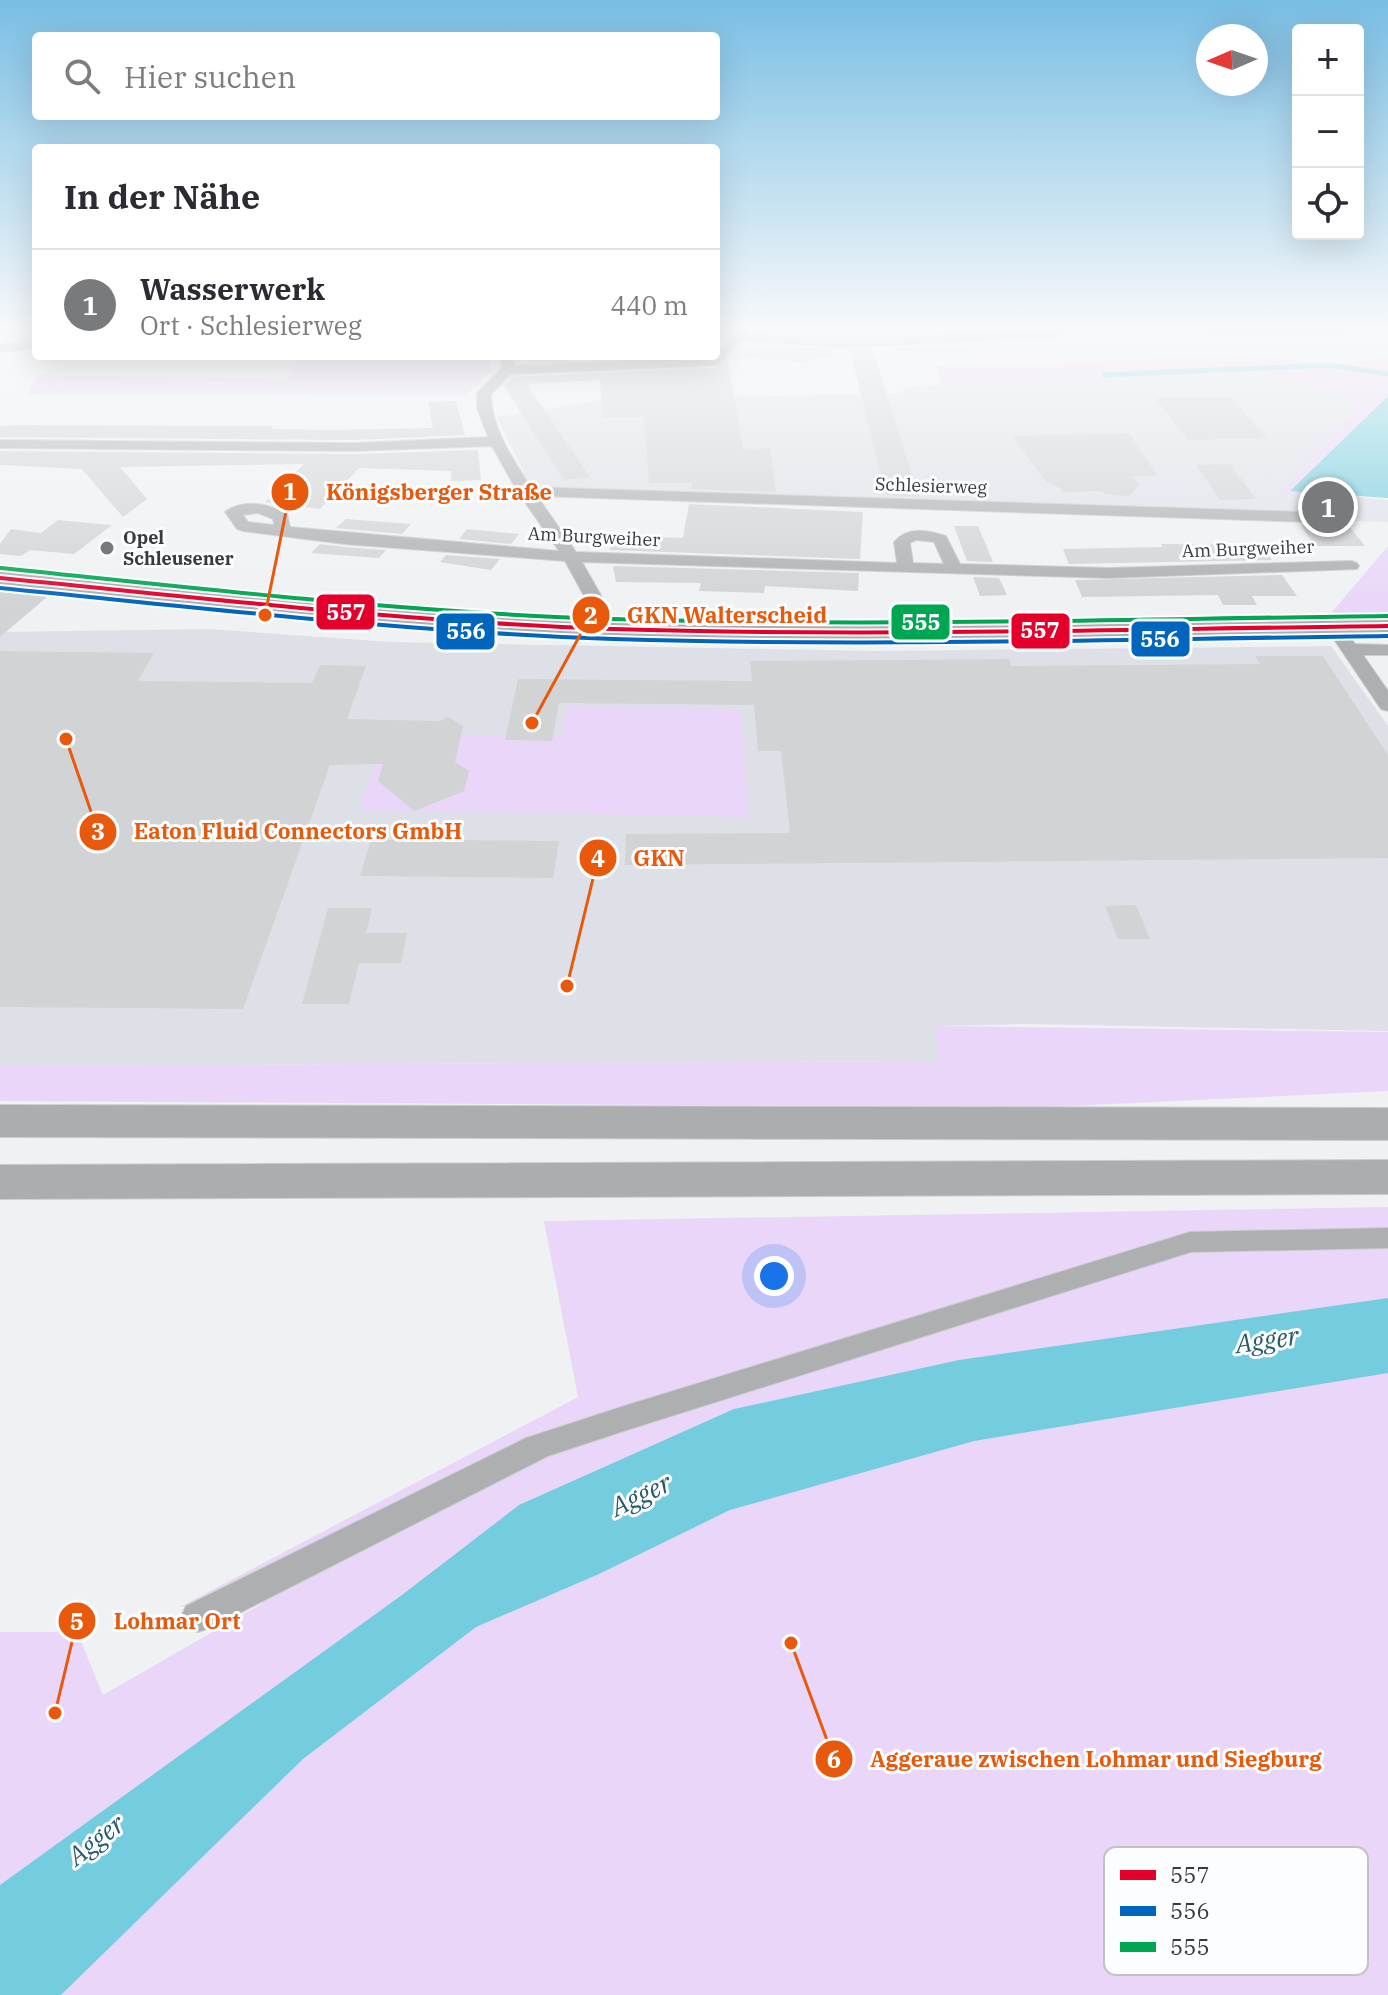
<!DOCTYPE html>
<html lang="de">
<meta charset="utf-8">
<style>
:root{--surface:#fff;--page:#f2f2f3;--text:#2b2b33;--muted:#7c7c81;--line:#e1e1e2;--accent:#797a7c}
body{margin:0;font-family:"IBM Plex Serif",serif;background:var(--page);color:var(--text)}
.controls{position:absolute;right:24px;top:24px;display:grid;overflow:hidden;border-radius:8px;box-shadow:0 8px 32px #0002}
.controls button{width:72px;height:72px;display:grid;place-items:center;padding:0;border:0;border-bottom:2px solid var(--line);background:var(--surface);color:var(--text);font:40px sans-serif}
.compass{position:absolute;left:1196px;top:24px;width:72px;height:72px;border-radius:50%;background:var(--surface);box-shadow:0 8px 32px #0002;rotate:268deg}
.you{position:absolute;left:774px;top:1276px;width:28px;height:28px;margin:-20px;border:6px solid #fff;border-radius:50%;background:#1a73e8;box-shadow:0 0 0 12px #1a73e833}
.badge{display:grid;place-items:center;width:52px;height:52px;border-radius:50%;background:var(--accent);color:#fff;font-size:26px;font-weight:700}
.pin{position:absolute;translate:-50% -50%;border:4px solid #fff;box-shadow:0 2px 8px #0006}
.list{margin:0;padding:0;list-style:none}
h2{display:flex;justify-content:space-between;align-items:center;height:104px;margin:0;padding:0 32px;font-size:34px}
h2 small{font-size:26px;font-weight:400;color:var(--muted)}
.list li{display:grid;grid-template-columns:52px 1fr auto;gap:24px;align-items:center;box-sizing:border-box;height:112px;padding:0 32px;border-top:2px solid var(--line)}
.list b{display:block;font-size:30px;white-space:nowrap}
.list p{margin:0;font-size:26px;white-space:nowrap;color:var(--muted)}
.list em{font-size:26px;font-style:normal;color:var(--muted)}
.icon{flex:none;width:44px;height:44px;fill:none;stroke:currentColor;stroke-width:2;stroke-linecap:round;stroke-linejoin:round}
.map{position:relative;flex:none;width:1388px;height:1995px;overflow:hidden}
.search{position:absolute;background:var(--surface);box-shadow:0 8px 32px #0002;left:32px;top:32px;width:688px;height:88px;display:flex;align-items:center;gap:20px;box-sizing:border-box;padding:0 28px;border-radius:8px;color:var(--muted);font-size:30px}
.panel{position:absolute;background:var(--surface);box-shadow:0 8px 32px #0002;left:32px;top:144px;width:688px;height:216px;border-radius:8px}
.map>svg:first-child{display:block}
.built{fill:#dde1e7}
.green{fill:#e9d6f8}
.water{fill:#74cddf}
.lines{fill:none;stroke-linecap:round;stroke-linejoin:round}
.stream{stroke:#74cddf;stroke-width:5}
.building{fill:#d2d3d5}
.street-casing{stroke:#cbccce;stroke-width:2}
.secondary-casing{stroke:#cbccce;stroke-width:2}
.highway-casing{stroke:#cbccce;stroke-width:2}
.street{fill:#aeafb0;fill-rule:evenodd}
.secondary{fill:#aeaeb0;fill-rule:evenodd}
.highway{fill:#acadae;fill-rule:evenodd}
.bus-1-casing{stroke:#fcfdff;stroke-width:8}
.bus-2-casing{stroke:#fcfdff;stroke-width:8}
.bus-3-casing{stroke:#fcfdff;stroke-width:8}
.bus-1{stroke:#e4002b;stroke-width:4}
.bus-2{stroke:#0065bd;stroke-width:4}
.bus-3{stroke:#00a651;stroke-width:4}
.poi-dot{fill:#797a7c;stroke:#fcfdff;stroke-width:3}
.labels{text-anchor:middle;stroke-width:6;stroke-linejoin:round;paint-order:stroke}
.far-street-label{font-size:18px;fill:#393a3c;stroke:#fcfdff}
.far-poi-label{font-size:18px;font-weight:bold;fill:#393a3c;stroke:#fcfdff;text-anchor:start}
.near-water-label{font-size:26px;font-style:italic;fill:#285b66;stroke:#fcfdff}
.key{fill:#fcfdff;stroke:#c2c2c4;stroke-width:2}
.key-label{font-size:22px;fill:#393a3c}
.leader{fill:none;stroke:#e8590c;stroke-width:3}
.callout-dot{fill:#e8590c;stroke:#fcfdff;stroke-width:3}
.mark-label{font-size:24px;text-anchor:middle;font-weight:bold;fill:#fff}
.callout-label{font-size:22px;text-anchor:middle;font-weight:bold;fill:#e8590c;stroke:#fcfdff;stroke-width:6;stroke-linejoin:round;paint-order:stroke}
.line-badge{stroke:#fcfdff;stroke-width:3}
.badge-label{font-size:22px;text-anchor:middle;font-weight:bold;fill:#fff}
</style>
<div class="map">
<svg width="1388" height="1995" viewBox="0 0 1388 1995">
<rect width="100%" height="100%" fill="#eff1f3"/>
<path class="built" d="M1263,372l97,29 -79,92 107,7v22l-853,-27 -38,-78 102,-17 56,-1 28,-5 92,2 127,-3 3,-6z
M210,629l181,13 485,9 455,-5 57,80v305l-360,-7 -93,2 5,35 -940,5v-434z"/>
<path class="green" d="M300,356h190v15l-24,24 -438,-1 10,-19 249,4z
M1244,356l95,8 49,-6v38l-97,94 97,10 -108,-7 80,-91 -97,-30 -321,14 -6,-20z
M1388,546v71l-61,1z
M566,706l174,3 9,108 -389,-7 25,-76 177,1z
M934,1026l454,6v59l-341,16 -1047,-6v-35l940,-5z
M1388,1207v788h-1388v-363h77l26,63 160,-92 -83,4 398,-210 -34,-176z"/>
<path class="water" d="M1388,396v102l-98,-7z
M1388,1298v75l-414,68 -244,69 -131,64 -123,53 -173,132 -242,236h-61v-110l402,-290 117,-90 215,-96 225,-49z"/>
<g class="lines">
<path class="stream" d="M1104,375l226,-10 58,9"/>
</g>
<path class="building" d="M762,329h43l41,3 -5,4 -81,-5z
M751,345l84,5 -4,8h-19l-3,4 -67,-5z
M967,345l1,8 -74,-2 1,-3z
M871,349l10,26 38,122 -33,-2 -36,-145z
M531,356h137l-140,6z
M728,360l15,89 27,-1 6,44 -85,-3 1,-6h-43l-5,-66 -42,1 -2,-38 -73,4 63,93 -26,3 -60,-94 8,-9 204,-9z
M1230,397l37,41 -79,2 -33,-42z
M456,401l9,34 -110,5 -355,-3v-11l19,-1 254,1 -1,3 56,1 105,-2 -5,-26z
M1129,433l29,43h-26l7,9 -9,11 -24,-2 -5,-3 -38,1 -4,-5 -12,-4 -35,-47z
M478,450l3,30 -30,1v-10l-92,-3 -39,41 -55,-7 39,-38 -184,3 27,32 -24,18 -41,-48 -82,-4v-14l355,3z
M1230,464l26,35 -36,1 -24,-35z
M689,504l174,8 -3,47 -250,-9 -2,-15 75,3z
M346,519l65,5 -9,10 -66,-6z
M58,520l54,5 -38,29 -44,-4 -9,6 -21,-2v-10l11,-15 30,4z
M1345,521l20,25h-50l-14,-21 35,1z
M954,526h24l15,36 -26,-1z
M467,529l52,5 -8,10 -52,-5z
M320,544l24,3 42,3 -7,8 -68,-5z
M1161,544l100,1 11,15 -203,4 -6,-15 100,-2z
M446,555l54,4 -9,11 -51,-8z
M613,566l246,7 -1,18 -93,-5 -1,7 -65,-2 2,-8 -85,-1z
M1282,575l15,21h-45l5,9h-34l-5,-10 -136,2 -7,-17z
M973,577l26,1 8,17 -27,1z
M0,592l47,5 -47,40z
M0,651l154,2 -16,28 174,2 8,-18 46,1 -19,53 93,2 8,-4 15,9 -8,36 14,9 -5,20 -50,20 -36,-30 5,-17 -53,1 -87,244 -243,-2z
M1255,656h68l65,99v103l-763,7 1,-31 164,-1 -9,-82h-23l-4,-46 -195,-2 -7,38 -47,-1 13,-61 234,2 -2,-20 259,-2 2,7 249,-2z
M371,840h74l114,1 -6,37 -193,-2z
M1136,905l14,34h-32l-13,-33z
M328,908h44l-6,25h41l-6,30h-42l-10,41h-47z"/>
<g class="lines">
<defs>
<path id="street" d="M1077,329l-29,9 -207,9 -102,-6 -18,23 -5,1 -205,9 -20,20c0,34 22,65 40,93l805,26 8,5 -8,5 -799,-27 39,56 321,11 -3,-21c14,-16 33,-12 52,-6l14,28 149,4 242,-7 6,2 2,3 -2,3 -248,9 -527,-16 38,67 -9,5 -9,-5 -37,-68 -221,-17 -101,-13 -6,-2 -12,-17c17,-13 44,-9 62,2l3,13 269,24 -42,-60 -25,-45 -137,5 -355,-3v-8l355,3 133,-6 -11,-29v-15l24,-24 1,-13h12v10l198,-9 24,-24 105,6zM258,513l15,6 1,6 -26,-3 -5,-7zM916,540l18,2 10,22 -31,-1 -3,-20z
M1201,329h148l-6,4h-136z
M36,340v8l-36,4v-8z
M1334,621l6,1 15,22 33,1v10h-25l25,36v20l-7,-2 -56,-83z
M1388,1228v20l-197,4 -564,178 -79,26 -338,172 -12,4 -12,-4 -5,-11 5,-11 340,-168 95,-31 569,-175z"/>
<path id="secondary" d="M0,571c204,19 408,44 613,50 258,8 517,-1 775,-3v16c-258,2 -517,11 -775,3 -205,-7 -409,-31 -613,-52z"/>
<path id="highway" d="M0,1105l1388,3v32l-1388,-3z
M1388,1160v34l-1388,5v-34z"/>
</defs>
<use href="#street" class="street-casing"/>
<use href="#secondary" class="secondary-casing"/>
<use href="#highway" class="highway-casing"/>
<use href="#street" class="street"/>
<use href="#secondary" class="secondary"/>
<use href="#highway" class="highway"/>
<defs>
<path id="bus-1" d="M0,578c204,20 408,44 613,51 258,8 517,0 775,-3"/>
<path id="bus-2" d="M0,588c204,20 408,44 613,51 258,8 517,0 775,-3"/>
<path id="bus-3" d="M1,568c204,21 407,45 612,51 258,8 517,0 775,-3"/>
</defs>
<use href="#bus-1" class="bus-1-casing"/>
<use href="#bus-2" class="bus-2-casing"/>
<use href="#bus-3" class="bus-3-casing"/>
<use href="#bus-1" class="bus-1"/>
<use href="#bus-2" class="bus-2"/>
<use href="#bus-3" class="bus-3"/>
</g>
<linearGradient id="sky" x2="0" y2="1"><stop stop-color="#79bee4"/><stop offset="0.54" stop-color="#f8f9fa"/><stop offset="1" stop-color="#f8f9fa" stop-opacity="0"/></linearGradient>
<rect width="1388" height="608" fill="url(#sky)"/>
<circle class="poi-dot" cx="107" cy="548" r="8"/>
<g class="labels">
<g class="far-street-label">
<text transform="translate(931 486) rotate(2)" y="6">Schlesierweg</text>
<text transform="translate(594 537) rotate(3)" y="6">Am Burgweiher</text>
<text transform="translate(1248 549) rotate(-2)" y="6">Am Burgweiher</text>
</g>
<g class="far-poi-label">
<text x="123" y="544">Opel<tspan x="123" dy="21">Schleusener</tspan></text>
</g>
<g class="near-water-label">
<text transform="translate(1267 1340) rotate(-8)" y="9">Agger</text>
<text transform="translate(641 1495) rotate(-26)" y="9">Agger</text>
<text transform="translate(96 1840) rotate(-38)" y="9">Agger</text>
</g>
</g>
<rect x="1104" y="1847" width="264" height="128" rx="12" class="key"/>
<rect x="1120" y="1870" width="36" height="10" fill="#e4002b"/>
<rect x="1120" y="1906" width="36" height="10" fill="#0065bd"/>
<rect x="1120" y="1942" width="36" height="10" fill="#00a651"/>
<g class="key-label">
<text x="1170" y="1883">557</text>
<text x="1170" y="1919">556</text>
<text x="1170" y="1955">555</text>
</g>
<path class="leader" d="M265 615L290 492M532 723L591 615M66 739L98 832M567 986L598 858M55 1713L77 1621M791 1643L834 1759"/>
<g class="callout-dot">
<circle cx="265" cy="615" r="8"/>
<circle cx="532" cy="723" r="8"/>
<circle cx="66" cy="739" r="8"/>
<circle cx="567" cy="986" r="8"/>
<circle cx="55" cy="1713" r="8"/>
<circle cx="791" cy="1643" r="8"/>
<circle cx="290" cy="492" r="20"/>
<circle cx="591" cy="615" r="20"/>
<circle cx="98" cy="832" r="20"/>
<circle cx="598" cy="858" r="20"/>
<circle cx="77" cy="1621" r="20"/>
<circle cx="834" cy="1759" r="20"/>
</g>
<g class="mark-label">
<text x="290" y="500">1</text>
<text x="591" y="624">2</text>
<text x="98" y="840">3</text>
<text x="598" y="867">4</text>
<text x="77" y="1630">5</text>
<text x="834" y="1768">6</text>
</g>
<g class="callout-label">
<text x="439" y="500">Königsberger Straße</text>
<text x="727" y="623">GKN Walterscheid</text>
<text x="298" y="839">Eaton Fluid Connectors GmbH</text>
<text x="659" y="866">GKN</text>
<text x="177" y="1629">Lohmar Ort</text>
<text x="1096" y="1767">Aggeraue zwischen Lohmar und Siegburg</text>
</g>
<g class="line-badge">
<rect x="315" y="593" width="61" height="38" rx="8" fill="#e4002b"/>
<rect x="890" y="603" width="61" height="38" rx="8" fill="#00a651"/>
<rect x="1010" y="612" width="61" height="38" rx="8" fill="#e4002b"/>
<rect x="435" y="612" width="61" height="39" rx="8" fill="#0065bd"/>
<rect x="1130" y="620" width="61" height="38" rx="8" fill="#0065bd"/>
</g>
<g class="badge-label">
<text x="346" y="620">557</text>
<text x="921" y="630">555</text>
<text x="1040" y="638">557</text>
<text x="466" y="639">556</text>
<text x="1160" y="647">556</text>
</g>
</svg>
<div class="controls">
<button>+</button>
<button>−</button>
<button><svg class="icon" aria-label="locate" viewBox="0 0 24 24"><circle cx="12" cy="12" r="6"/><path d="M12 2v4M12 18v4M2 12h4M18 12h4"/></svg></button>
</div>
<svg class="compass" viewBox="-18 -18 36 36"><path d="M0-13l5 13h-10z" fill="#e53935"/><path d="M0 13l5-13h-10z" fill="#7c7c81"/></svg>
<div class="you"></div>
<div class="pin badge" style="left:1328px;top:507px">1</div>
<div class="search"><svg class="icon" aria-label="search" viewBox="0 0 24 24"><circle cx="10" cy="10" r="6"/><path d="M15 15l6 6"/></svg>Hier suchen</div>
<section class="panel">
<h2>In der Nähe<small></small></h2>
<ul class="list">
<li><span class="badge">1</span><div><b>Wasserwerk</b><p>Ort · Schlesierweg</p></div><em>440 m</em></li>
</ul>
</section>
</div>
